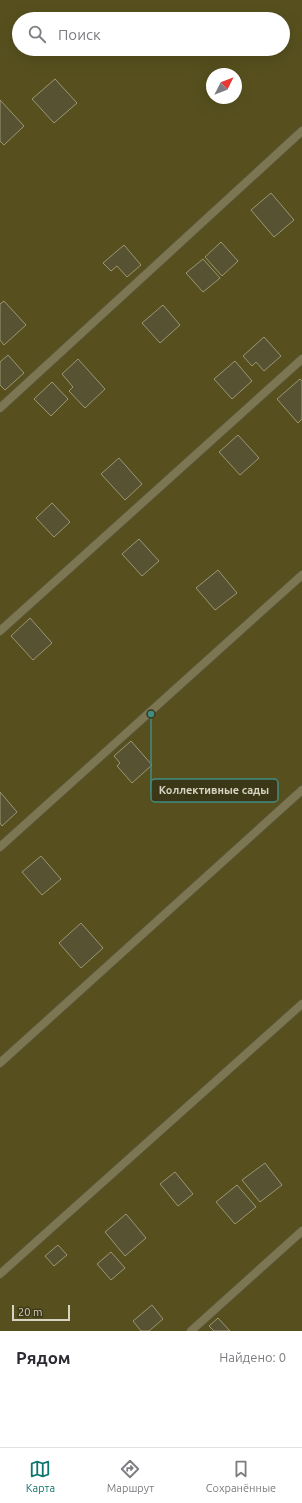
<!DOCTYPE html>
<html lang="ru">
<meta charset="utf-8">
<style>
:root{--surface:#fff;--page:#f2f2f3;--text:#2b2b33;--muted:#7c7c81;--line:#e1e1e2;--accent:#0f766e}
body{margin:0;font-family:Ubuntu,sans-serif;background:var(--page);color:var(--text)}
.compass{position:absolute;left:206px;top:68px;width:36px;height:36px;border-radius:50%;background:var(--surface);box-shadow:0 4px 16px #0002;rotate:48deg}
.scale{position:absolute;left:12px;bottom:10px;width:58px;box-sizing:border-box;padding-left:4px;border:2px solid #d5d3c1;border-top:0;font-size:11px;line-height:14px;white-space:nowrap;color:#d5d3c1;-webkit-text-stroke:3px #3b3717;paint-order:stroke}
.list{margin:0;padding:0;list-style:none}
h2{display:flex;justify-content:space-between;align-items:center;height:52px;margin:0;padding:0 16px;font-size:17px}
h2 small{font-size:13px;font-weight:400;color:var(--muted)}
.icon{flex:none;width:22px;height:22px;fill:none;stroke:currentColor;stroke-width:2;stroke-linecap:round;stroke-linejoin:round}
.map{position:relative;flex:none;width:302px;height:1331px;overflow:hidden}
.search{position:absolute;background:var(--surface);box-shadow:0 4px 16px #0002;left:12px;right:12px;top:12px;height:44px;display:flex;align-items:center;gap:10px;box-sizing:border-box;padding:0 14px;border-radius:22px;color:var(--muted);font-size:15px}
.sheet{height:116px;background:var(--surface)}
nav{display:flex;justify-content:space-around;align-items:center;box-sizing:border-box;height:56px;border-top:1px solid var(--line);background:var(--surface);font-size:11px;color:var(--muted)}
nav a{display:grid;justify-items:center;gap:2px}
nav .on{color:var(--accent)}
.map>svg:first-child{display:block}
.green{fill:#57501e;fill-rule:evenodd}
.building{fill:#565232;stroke:#9b9774}
.lines{fill:none;stroke-linecap:round;stroke-linejoin:round}
.service-casing{stroke:#575336;stroke-width:10}
.service{stroke:#7c7752;stroke-width:8}
.leader{fill:none;stroke:#408d83;stroke-width:1.5}
.callout-dot{fill:#408d83;stroke:#3b3717;stroke-width:1.5}
.callout{fill:#3b3717;stroke:#408d83;stroke-width:1.5}
.callout-label{font-size:11px;text-anchor:middle;font-weight:bold;fill:#d5d3c1}
</style>
<div class="map">
<svg width="302" height="1331" viewBox="0 0 302 1331">
<rect width="100%" height="100%" fill="#3b3717"/>
<path class="green" d="M0,0h302v1331h-302zM19,19h264v30h-264zM212,74h24v24h-24z"/>
<path class="building" d="M55,79l22,24 -23,20 -22,-24z
M0,100l24,26 -20,19 -4,-4z
M271,193l23,27 -20,17 -23,-27z
M221,242l17,19 -16,15 -17,-19z
M124,245l17,20 -14,12 -10,-11 -6,5 -8,-8z
M203,259l17,19 -17,14 -17,-19z
M4,301l22,24 -22,20 -4,-5v-36z
M163,305l17,20 -20,18 -18,-20z
M264,337l17,19 -17,15 -8,-9 -4,4 -9,-10z
M8,355l16,18 -19,17 -5,-5v-23z
M78,359l27,30 -20,19 -16,-17 4,-4 -11,-13z
M235,361l17,20 -20,18 -18,-20z
M300,379l2,2v38l-4,4 -21,-24z
M52,382l16,17 -17,17 -17,-17z
M238,435l21,23 -19,17 -21,-23z
M119,458l23,26 -17,16 -24,-26z
M52,503l18,19 -16,15 -18,-19z
M139,539l20,22 -17,15 -20,-22z
M218,570l19,23 -22,17 -19,-22z
M30,618l22,25 -19,17 -22,-24z
M131,741l21,24 -20,18 -15,-17 3,-3 -6,-7z
M0,792l17,20 -15,14 -2,-3z
M41,856l20,23 -19,16 -20,-23z
M81,923l22,25 -22,20 -22,-25z
M265,1163l17,22 -22,17 -18,-22z
M175,1172l18,22 -15,12 -18,-22z
M237,1185l19,22 -21,17 -19,-22z
M126,1214l20,24 -21,18 -20,-24z
M58,1245l9,10 -13,11 -9,-10z
M111,1252l14,16 -14,12 -14,-16z
M152,1305l11,14 -14,12h-8l-8,-10z
M218,1318l12,13h-16l-5,-5z"/>
<g class="lines">
<defs>
<path id="service" d="M0,408l302,-277
M0,631l302,-272
M0,847l302,-272
M0,1063l302,-273
M0,1274l302,-270
M191,1331l111,-100"/>
</defs>
<use href="#service" class="service-casing"/>
<use href="#service" class="service"/>
</g>
<path class="leader" d="M151 714L151 791"/>
<circle class="callout-dot" cx="151" cy="714" r="4"/>
<rect class="callout" x="151" y="779" width="127" height="23" rx="4"/>
<g class="callout-label">
<text x="214" y="794">Коллективные сады</text>
</g>
</svg>
<svg class="compass" viewBox="-18 -18 36 36"><path d="M0-13l5 13h-10z" fill="#e53935"/><path d="M0 13l5-13h-10z" fill="#7c7c81"/></svg>
<div class="scale">20 m</div>
<div class="search"><svg class="icon" aria-label="search" viewBox="0 0 24 24"><circle cx="10" cy="10" r="6"/><path d="M15 15l6 6"/></svg>Поиск</div>
</div>
<section class="sheet">
<h2>Рядом<small>Найдено: 0</small></h2>
<ul class="list">
</ul>
</section>
<nav>
<a class="on"><svg class="icon" aria-label="map" viewBox="0 0 24 24"><path d="M3 6l6-2 6 2 6-2v14l-6 2-6-2-6 2zM9 4v14M15 6v14"/></svg>Карта</a>
<a><svg class="icon" aria-label="directions" viewBox="0 0 24 24"><path d="M12 3l9 9-9 9-9-9zM9 14v-3h6M13 9l2 2-2 2"/></svg>Маршрут</a>
<a><svg class="icon" aria-label="saved" viewBox="0 0 24 24"><path d="M7 4h10v16l-5-4-5 4z"/></svg>Сохранённые</a>
</nav>
